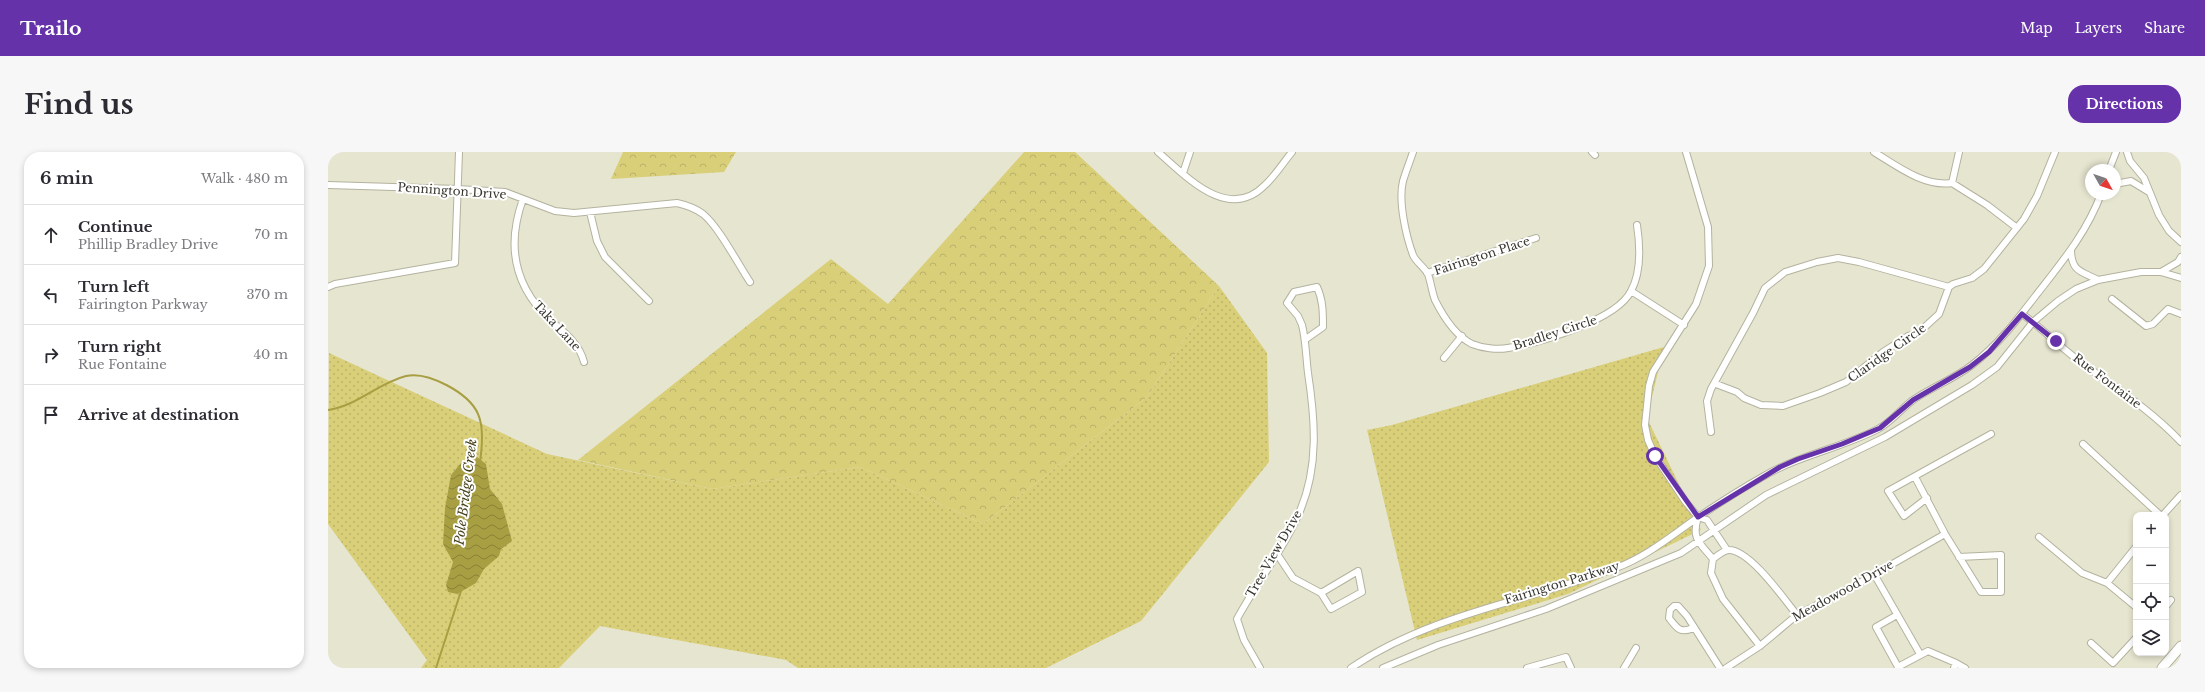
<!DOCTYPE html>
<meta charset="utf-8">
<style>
:root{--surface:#fff;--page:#f7f7f7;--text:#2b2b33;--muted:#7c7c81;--line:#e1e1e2;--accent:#6632a9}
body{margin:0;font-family:"Libre Baskerville",serif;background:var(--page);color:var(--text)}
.controls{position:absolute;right:12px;bottom:12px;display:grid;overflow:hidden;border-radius:8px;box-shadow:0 2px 6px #0003}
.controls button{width:36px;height:36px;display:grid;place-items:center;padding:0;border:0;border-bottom:1px solid var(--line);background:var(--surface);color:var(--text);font:20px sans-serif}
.compass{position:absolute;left:1757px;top:12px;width:36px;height:36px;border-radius:50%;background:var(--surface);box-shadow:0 2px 6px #0003;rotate:130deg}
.stop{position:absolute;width:12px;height:12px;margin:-9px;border:3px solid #6632a9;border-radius:50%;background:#fff}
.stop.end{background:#6632a9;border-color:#fff;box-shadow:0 1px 4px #0008}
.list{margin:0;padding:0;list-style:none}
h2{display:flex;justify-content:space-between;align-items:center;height:52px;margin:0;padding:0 16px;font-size:17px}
h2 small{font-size:13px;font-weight:400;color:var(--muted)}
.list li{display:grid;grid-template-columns:26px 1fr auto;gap:12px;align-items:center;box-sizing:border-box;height:60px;padding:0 16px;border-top:1px solid var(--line)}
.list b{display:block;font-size:15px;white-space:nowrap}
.list p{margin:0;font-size:13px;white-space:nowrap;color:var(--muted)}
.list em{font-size:13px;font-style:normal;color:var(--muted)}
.icon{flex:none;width:22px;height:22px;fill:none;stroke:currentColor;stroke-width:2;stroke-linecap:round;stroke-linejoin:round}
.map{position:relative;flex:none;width:1853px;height:516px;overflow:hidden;border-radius:16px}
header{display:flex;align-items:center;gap:24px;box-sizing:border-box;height:56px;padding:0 20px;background:var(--accent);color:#fff}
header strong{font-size:19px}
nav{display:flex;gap:22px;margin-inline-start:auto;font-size:14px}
.intro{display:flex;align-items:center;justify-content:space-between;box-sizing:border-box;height:96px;padding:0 24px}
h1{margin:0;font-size:28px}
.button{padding:10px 18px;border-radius:16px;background:var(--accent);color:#fff;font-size:14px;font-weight:700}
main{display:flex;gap:24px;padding:0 24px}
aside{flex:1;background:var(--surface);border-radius:16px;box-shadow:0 2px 6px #0003}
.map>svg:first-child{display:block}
.green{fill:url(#green-dots)}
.forest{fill:url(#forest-crowns)}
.water{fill:url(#water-waves)}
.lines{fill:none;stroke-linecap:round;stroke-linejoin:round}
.stream{stroke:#a89e42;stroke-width:2}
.street-casing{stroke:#b4b39f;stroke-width:8}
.secondary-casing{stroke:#b4b39f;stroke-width:11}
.street{stroke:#fff;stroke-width:6}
.secondary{stroke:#fff;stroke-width:9}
.route{stroke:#6632a9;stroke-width:5}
.labels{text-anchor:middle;stroke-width:4;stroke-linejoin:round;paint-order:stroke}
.street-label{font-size:12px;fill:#38372f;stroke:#fff}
.water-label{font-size:13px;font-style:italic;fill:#443f18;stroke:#fff}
</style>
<header>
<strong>Trailo</strong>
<nav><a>Map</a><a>Layers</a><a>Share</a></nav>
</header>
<div class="intro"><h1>Find us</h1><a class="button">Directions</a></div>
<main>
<aside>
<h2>6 min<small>Walk · 480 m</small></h2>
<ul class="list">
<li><svg class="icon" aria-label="ahead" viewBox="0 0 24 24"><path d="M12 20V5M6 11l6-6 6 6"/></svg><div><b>Continue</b><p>Phillip Bradley Drive</p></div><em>70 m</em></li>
<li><svg class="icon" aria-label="left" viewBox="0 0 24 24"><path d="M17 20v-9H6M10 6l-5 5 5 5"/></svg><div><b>Turn left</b><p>Fairington Parkway</p></div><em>370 m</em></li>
<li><svg class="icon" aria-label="right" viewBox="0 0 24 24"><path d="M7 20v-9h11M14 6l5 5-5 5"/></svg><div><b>Turn right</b><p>Rue Fontaine</p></div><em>40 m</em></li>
<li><svg class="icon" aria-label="arrive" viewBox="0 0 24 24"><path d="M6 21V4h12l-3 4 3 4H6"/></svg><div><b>Arrive at destination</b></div></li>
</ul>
</aside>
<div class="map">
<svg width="1853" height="516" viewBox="0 0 1853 516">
<defs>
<pattern id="green-dots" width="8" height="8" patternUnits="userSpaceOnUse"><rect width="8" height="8" fill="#d9cf79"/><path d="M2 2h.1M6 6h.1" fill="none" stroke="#bbb269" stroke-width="1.8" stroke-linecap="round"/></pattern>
<pattern id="forest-crowns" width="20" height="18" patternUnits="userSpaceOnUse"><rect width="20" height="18" fill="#d9cf79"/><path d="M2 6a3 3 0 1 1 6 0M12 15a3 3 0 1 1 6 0" fill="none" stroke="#bbb269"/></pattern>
<pattern id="water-waves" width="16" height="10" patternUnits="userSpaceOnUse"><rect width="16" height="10" fill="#a89e42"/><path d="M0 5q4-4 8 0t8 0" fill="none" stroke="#8a8238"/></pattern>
</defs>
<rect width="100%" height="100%" fill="#e6e5d0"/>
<path class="green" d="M891,134l48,67 2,109 -128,159 -95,47h-248l-12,-8 -186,-34 -41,42h-138l6,-8 -99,-136 1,-171 218,101 165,35 148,-22 123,57 164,-127z
M1336,195l-17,71 54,112 -133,64 -151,46 -50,-210 25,-5z"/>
<path class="forest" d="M295,0h113l-12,20 -113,7z
M696,0h51l144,134 -72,111 -164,127 -123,-57 -148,22 -134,-29 253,-201 57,45z"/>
<path class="water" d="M143,305h6l9,7 4,25 12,15 10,37 -11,8 -2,7 -15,13 -8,14 -19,11 -9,-2 -2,-7 7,-23 -10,-18 2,-36 6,-33 10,-12z"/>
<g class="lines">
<path class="stream" d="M0,258c29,-4 50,-27 78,-34 22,-5 63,17 72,38 6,13 4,34 2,48
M108,516l25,-77"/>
<defs>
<path id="street" d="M830,0c28,24 70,71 107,33 10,-9 18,-22 27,-33
M1085,0c-3,9 -7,19 -10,29 -5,20 3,55 10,74 3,7 11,12 15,19 3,9 4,18 7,26 8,16 21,36 37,44 10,4 25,6 36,4 31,-5 109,-28 123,-57 10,-18 9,-46 6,-66
M1264,0l3,3
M1358,0l22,75 1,39 -13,38 -43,68 -4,14 -4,39 3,15 7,16 30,45 13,16 9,3 20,30
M1546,0c23,14 50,35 78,31l35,22 30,23
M1799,0l3,9 14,17 15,37 10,16 12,11
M1781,18l7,-18
M855,21l7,-21
M1624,31l7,-31
M1787,32l16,-3 18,11
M0,33l130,4 47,3 50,19 19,2 103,-10c9,2 18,5 26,11 16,13 35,50 47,68
M195,47c-17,47 -9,87 27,121 15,13 29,23 34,42
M262,60l7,29 8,16 44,44
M1743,99c1,21 10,20 27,29
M1833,120l17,-10 3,-5
M1099,121l109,-35
M0,135l7,-3 120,-21 4,-111
M1303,139l53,34
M1784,147l34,27 7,-2 15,-15 13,5
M1694,162c20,14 37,32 56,46 35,26 73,50 103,82
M1116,206l18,-22
M1388,232l21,8 7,6 17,7 22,1 37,-13 26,-11 37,-30 25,-16 9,-2 22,-20 10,-27
M1383,280l-4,-31 4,-12 42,-76 12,-25 20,-16 32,-10 21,-4 21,4 90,25 4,-3 19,-6 12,-9 40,-50 13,-23 18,-44
M1755,292l77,71
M1587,325l30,57 36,58h20v-37l-42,2
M1599,346l-23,18 -16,-25 103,-57
M1835,363l18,-20
M1370,365c-7,22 2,26 15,42
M1711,385l43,36 25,10 29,24
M949,402l16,24 28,15 10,16 31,-17 -4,-21 -37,22
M1546,422l46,80
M1779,431l29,-36
M1838,454l5,-6
M1569,463l-21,12 22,40 30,-16 28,12
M1365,476c-13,6 -16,0 -24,-10l1,-8 4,-4h4l9,10 33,52
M1763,491l22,20 23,-25
M1432,494l-37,-47 -12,-26 2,-14c4,-3 11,-9 16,-9 21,0 55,49 68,65
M932,516l-16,-28 -7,-21c20,-37 47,-70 63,-108 19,-45 15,-92 8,-138 -2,-16 -2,-32 -6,-48l-4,-9 -11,-13 7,-11 23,-5c6,13 6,25 6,40l-17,12
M1023,516c79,-54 177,-67 265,-100 30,-11 55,-32 81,-50 22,-15 44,-29 67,-42 36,-21 77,-28 114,-47 13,-7 23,-20 35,-29 19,-13 41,-21 59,-35 26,-20 45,-45 65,-71 25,-32 50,-62 64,-100
M1055,516l55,-23 108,-36 135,-56 85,-58 119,-58 87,-52 25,-18 36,-45 25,-21 18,-12 22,-9 43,-8h20l20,6
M1199,516l39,-11 5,11
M1296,516l12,-20
M1398,516l34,-22 37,-31 55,-28 93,-53
M1626,516l2,-5 9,5"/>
<path id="secondary" d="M1834,516l19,-22"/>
</defs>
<use href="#street" class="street-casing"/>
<use href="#secondary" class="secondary-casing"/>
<use href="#street" class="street"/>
<use href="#secondary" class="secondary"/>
</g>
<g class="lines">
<path class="route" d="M1327,304l43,61 82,-50 18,-8 44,-15 38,-16 33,-28 57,-33 19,-15 33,-38 34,27"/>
</g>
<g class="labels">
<g class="street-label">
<text transform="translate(124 39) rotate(4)" y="4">Pennington Drive</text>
<text transform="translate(1154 104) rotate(-18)" y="4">Fairington Place</text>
<text transform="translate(229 174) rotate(47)" y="4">Taka Lane</text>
<text transform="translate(1227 181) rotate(-18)" y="4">Bradley Circle</text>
<text transform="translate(1559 201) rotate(-35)" y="4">Claridge Circle</text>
<text transform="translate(1779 229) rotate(37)" y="4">Rue Fontaine</text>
<text transform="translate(946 402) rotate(-60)" y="4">Tree View Drive</text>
<text transform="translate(1234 431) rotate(-17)" y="4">Fairington Parkway</text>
<text transform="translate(1515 439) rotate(-29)" y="4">Meadowood Drive</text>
</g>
<g class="water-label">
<text transform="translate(137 340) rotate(-83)" y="5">Pole Bridge Creek</text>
</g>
</g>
</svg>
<div class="controls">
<button>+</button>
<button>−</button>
<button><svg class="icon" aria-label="locate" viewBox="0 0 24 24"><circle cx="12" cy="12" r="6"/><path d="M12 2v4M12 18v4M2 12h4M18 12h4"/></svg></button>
<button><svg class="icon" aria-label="layers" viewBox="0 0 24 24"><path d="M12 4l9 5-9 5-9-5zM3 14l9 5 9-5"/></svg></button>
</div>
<svg class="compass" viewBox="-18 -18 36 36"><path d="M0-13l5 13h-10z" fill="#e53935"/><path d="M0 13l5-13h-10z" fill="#7c7c81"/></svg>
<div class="stop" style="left:1327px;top:304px"></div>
<div class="stop end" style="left:1728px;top:189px"></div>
</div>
</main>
